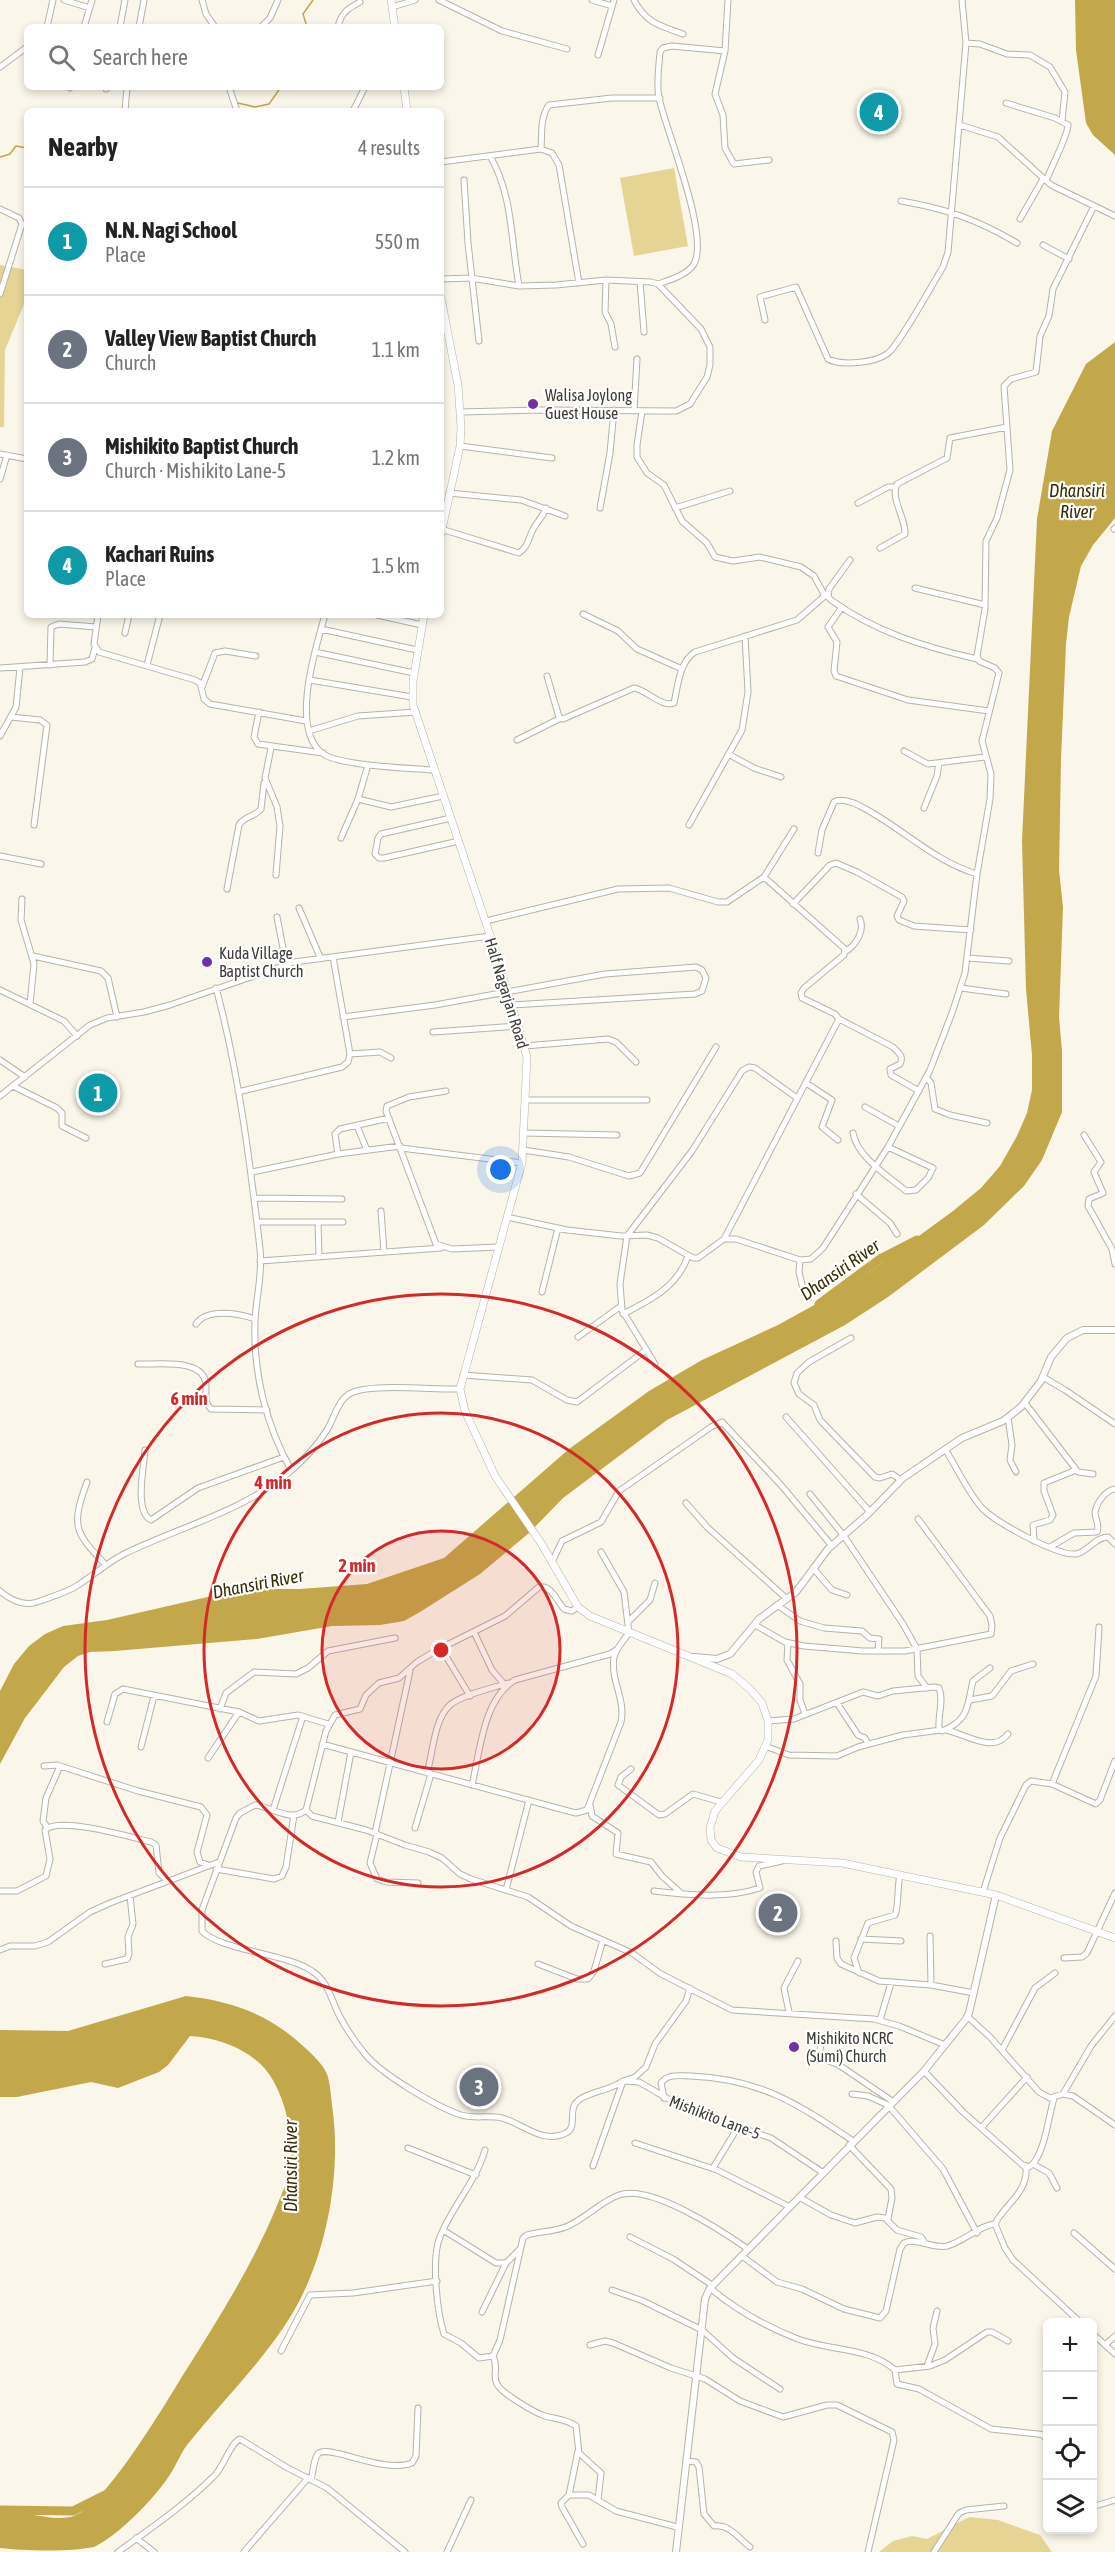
<!DOCTYPE html>
<meta charset="utf-8">
<style>
:root{--surface:#fff;--page:#f2f2f2;--text:#222;--muted:#767676;--line:#e0e0e0;--accent:#7130a4}
body{margin:0;font-family:"Asap Condensed",sans-serif;background:var(--page);color:var(--text)}
.controls{position:absolute;right:18px;bottom:18px;display:grid;overflow:hidden;border-radius:9px;box-shadow:0 3px 9px #0003}
.controls button{width:54px;height:54px;display:grid;place-items:center;padding:0;border:0;border-bottom:2px solid var(--line);background:var(--surface);color:var(--text);font:30px sans-serif}
.you{position:absolute;left:501px;top:1170px;width:21px;height:21px;margin:-15px;border:4px solid #fff;border-radius:50%;background:#1a73e8;box-shadow:0 0 0 9px #1a73e833}
.badge{display:grid;place-items:center;width:39px;height:39px;border-radius:50%;background:var(--accent);color:#fff;font-size:20px;font-weight:700}
.pin{position:absolute;translate:-50% -50%;border:3px solid #fff;box-shadow:0 2px 6px #0006}
.list{margin:0;padding:0;list-style:none}
h2{display:flex;justify-content:space-between;align-items:center;height:78px;margin:0;padding:0 24px;font-size:26px}
h2 small{font-size:20px;font-weight:400;color:var(--muted)}
.list li{display:grid;grid-template-columns:39px 1fr auto;gap:18px;align-items:center;box-sizing:border-box;height:108px;padding:0 24px;border-top:2px solid var(--line)}
.list b{display:block;font-size:22px;white-space:nowrap}
.list p{margin:0;font-size:20px;white-space:nowrap;color:var(--muted)}
.list em{font-size:20px;font-style:normal;color:var(--muted)}
.icon{flex:none;width:33px;height:33px;fill:none;stroke:currentColor;stroke-width:2;stroke-linecap:round;stroke-linejoin:round}
.map{position:relative;flex:none;width:1115px;height:2552px;overflow:hidden}
.search{position:absolute;background:var(--surface);box-shadow:0 3px 9px #0003;left:24px;top:24px;width:420px;height:66px;display:flex;align-items:center;gap:15px;box-sizing:border-box;padding:0 21px;border-radius:9px;color:var(--muted);font-size:22px}
.panel{position:absolute;background:var(--surface);box-shadow:0 3px 9px #0003;left:24px;top:108px;width:420px;height:510px;border-radius:9px}
.map>svg:first-child{display:block}
.green{fill:#e6d495}
.water{fill:#c2a84a}
.lines{fill:none;stroke-linecap:round;stroke-linejoin:round}
.stream{stroke:#c2a84a;stroke-width:1.5}
.river{stroke:#c2a84a;stroke-width:9}
.minor-casing{stroke:#b6b3a6;stroke-width:7}
.tertiary-casing{stroke:#b6b3a6;stroke-width:8}
.secondary-casing{stroke:#b6b3a6;stroke-width:8}
.minor{stroke:#fff;stroke-width:5}
.tertiary{stroke:#fff;stroke-width:6}
.secondary{stroke:#fff;stroke-width:7}
.ring{fill:none;stroke:#d62828;stroke-width:3}
.poi-dot{fill:#7130a4;stroke:#fff;stroke-width:2}
.labels{text-anchor:middle;stroke-width:4.5;stroke-linejoin:round;paint-order:stroke}
.poi-label{font-size:16px;fill:#3d3c36;stroke:#fff;text-anchor:start}
.street-label{font-size:16px;fill:#3d3c36;stroke:#fff}
.water-label{font-size:18px;font-style:italic;fill:#372c02;stroke:#fff}
.centre{fill:#d62828;stroke:#fff;stroke-width:3}
.ring-label{font-size:18px;text-anchor:middle;font-weight:bold;fill:#d62828;stroke:#fff;stroke-width:4.5;stroke-linejoin:round;paint-order:stroke}
</style>
<div class="map">
<svg width="1115" height="2552" viewBox="0 0 1115 2552">
<rect width="100%" height="100%" fill="#faf6e9"/>
<path class="green" d="M674,168l14,78 -54,10 -14,-78z
M0,265l27,5v27l-22,53 -1,77h-4z
M969,2517l29,3 42,15 12,17h-173l14,-11 19,-5 15,3z"/>
<path class="water" d="M1075,0h40v155l-22,-20 -7,-12 -10,-73z
M1115,342v176l-22,27 -12,21 -12,51 -3,27 -5,115 -2,111 4,37 -4,110 3,34v61l-20,48 -18,26 -40,39 -96,72 -43,28 -178,95 -104,78 -34,35 -49,41 -60,38 -16,9 -24,4 -48,1 -75,13 -142,12 -25,1 -12,4 -14,11 -39,51 -25,46v-73l14,-27 15,-18 16,-12 18,-8 44,-6 118,-27 30,-4h45l67,-5 77,-26 125,-109 80,-58 53,-31 76,-35 78,-43 97,-71 28,-23 19,-22 17,-30 10,-23 5,-23v-35l-6,-66 -4,-148 15,-322 15,-88 34,-67z
M186,1996c45,5 83,18 117,50 9,8 19,17 24,28 3,9 4,21 5,31 10,67 -5,151 -40,209 -29,48 -70,87 -105,131 -7,9 -11,21 -18,31 -15,23 -50,59 -75,71 -24,5 -68,4 -94,1v-38c21,0 58,14 76,5 31,-13 88,-109 107,-140 34,-54 68,-107 93,-167 6,-15 14,-31 15,-47 1,-29 -4,-54 -17,-79 -16,-30 -52,-44 -84,-46l-22,29 -9,7 -41,16 -27,-6 -74,15h-17v-67l68,1z"/>
<g class="lines">
<path class="stream" d="M307,27l-4,-13 10,-14
M238,103l17,4 14,-3 12,-17
M225,111l1,-1
M0,157l10,-3 6,-8 11,2"/>
<path class="river" d="M819,1304l61,-45 37,-19
M0,2510l73,1 32,-16"/>
<defs>
<path id="minor" d="M64,0l26,8
M202,0l4,14 9,13
M439,0l63,31 65,18
M592,0l20,6
M634,0c13,24 25,25 49,34
M728,0l-3,51 -10,43 8,21 2,33 9,16 35,-4
M392,7l23,-7
M47,27l6,-27
M84,27l8,-27
M120,27l5,-27
M139,27l5,-27
M261,27l9,-9 8,-18
M338,27c3,-14 9,-18 22,-25
M966,43l14,1 27,10 23,1 20,12 15,25 -3,29
M598,55l16,-55
M0,67l27,-20
M229,87l8,24
M70,88l1,-1
M106,89v-2
M1006,103l49,15 13,7c0,10 -17,43 -22,56
M125,111l2,-24
M353,111l12,-24
M960,125l38,12 53,48 64,31
M541,149c1,-15 -1,-32 8,-44l63,-7h48
M490,156c23,39 21,86 29,130
M441,162l100,-13 11,4 7,12 20,118
M464,180l4,63 11,98
M901,201c46,8 75,18 116,42
M0,209l19,9 3,6 -22,70
M1020,219l23,-40
M1043,245l26,14
M441,279l30,-1 48,8 37,-1 50,-5 45,2 7,2 43,45 9,18v18l-3,12 -17,27 -14,7 -133,-1 -82,2
M606,280l-1,32 6,12 4,23
M640,282l4,50
M658,284c12,-4 29,-9 36,-20 16,-29 -28,-133 -35,-166 -3,-15 0,-31 1,-46l3,-4 9,-2 53,5
M765,320l-5,-23 36,-10 32,72c14,7 46,4 59,-5 11,-7 46,-71 56,-87l5,-15 18,-209 -4,-43
M634,411l3,-52
M642,411l-5,34v12l10,16 17,12 18,36 25,22 8,14 18,4 27,-4 41,10 13,9 11,20
M460,446l92,12
M0,454l27,5
M0,479l7,-24
M449,493l72,7 44,16
M858,503l30,-16h7
M600,508l10,-55 4,-43
M675,508l55,-17
M441,529l78,24c11,-8 9,-17 16,-27 4,-6 8,-10 11,-18
M1114,529l1,-1
M880,548l25,-14c1,-16 -15,-35 -8,-50l50,-26 3,-20 57,-11
M850,560l-21,29 -1,8 3,3c44,32 94,47 146,59
M915,588l70,17
M842,607l-14,20 9,15 -3,29 2,5 72,24 81,11
M583,614l35,17 19,18 45,20
M98,615l-4,29 5,8 96,28 5,3 4,16 6,5 96,17
M325,615c-9,32 -37,118 0,140 20,11 84,13 109,15
M377,615l45,10
M321,629l96,21
M125,633l4,-18
M315,652l99,21
M50,665l1,-38 8,-3 37,3
M147,665l13,-50
M0,668l85,-6 7,-3 3,-11
M547,676l12,41 4,2 71,-31c13,2 28,20 40,15 4,-17 5,-41 21,-51l102,-32 31,-27
M310,680l102,17
M202,687l13,-34 10,-2 31,5
M259,712l-5,25 4,7 65,9
M11,717l29,3 7,5 -13,100
M309,731l49,-15 58,-4
M0,736l16,-29 4,-39
M517,740l44,-22
M271,748l-6,30 12,29 3,19 -4,49
M904,751l24,13 57,-7
M730,755l24,13 27,9
M358,799l33,8 52,-11
M924,808l13,-32 2,-13
M451,818l-70,16 -3,4 -3,16 4,4h5l75,-17
M689,825l53,-95 6,-38 -3,-56
M341,838l17,-39 10,-34
M818,853l4,-23 12,-28c6,-4 19,0 26,4 40,20 73,55 117,68
M0,856l41,8
M227,889l12,-64c5,-9 16,-8 22,-16l3,-26
M22,899l-1,21 13,44 -4,40
M793,904l37,-39 6,-2 21,9 45,25 2,4 -7,15 2,4 15,6 57,4
M299,908l21,49
M277,917l9,47
M486,921l132,-32 51,-1 49,14h9l37,-25 30,-48
M845,952c11,-7 20,-21 15,-33
M33,956l68,15 7,7 9,39
M967,958l42,3
M216,988c23,85 34,174 44,261 3,25 -4,48 -5,72 -2,52 11,104 36,149
M961,988l45,6
M0,990l64,31 13,15
M343,1017l92,-12 170,-31 91,-7 6,3 4,8 -4,13 -7,3 -183,11
M839,1019l54,28c6,6 11,9 7,17l-10,5 1,6 28,16
M433,1032l86,-6
M525,1046l83,-7 8,3 20,20
M350,1054l30,-2 11,6
M0,1060l25,17
M926,1077l5,6 4,26 15,6 37,8
M806,1083l26,17 -10,27 16,13
M13,1086l44,22 5,5v13l24,12
M446,1091l-37,6 -22,9 -1,5 50,133 16,5 46,-2
M238,1092l104,-25 6,-5 2,-8 -17,-97
M0,1096l90,-71 17,-7 37,-6 26,-7 124,-43 196,-26
M525,1100h122
M865,1107l34,19
M357,1126l10,24
M524,1133l93,2
M853,1133c4,24 35,43 53,58l10,-1 12,-12 5,-10 -45,-21
M1084,1135l17,27 -7,10 9,21 -14,6 -1,7 24,43 3,15
M401,1148l121,15
M523,1150l46,7 60,19 11,-3 76,-126
M338,1154l-3,-20 5,-5 49,-11
M252,1172l86,-18 62,-8
M856,1194l34,29 7,11
M255,1198l87,1
M381,1211l3,41
M507,1217l60,13 54,6 26,-1 11,3 35,20h5l26,-19h12l64,21 11,-1 12,-11 65,-101 42,-77 22,-57 13,-40 12,-99 13,-75 1,-25 -9,-33 17,-68 -4,-5 -16,-7 -2,-5 8,-47 1,-68 11,-23 13,-48 -6,-84 7,-7 25,-7 4,-36 9,-20 4,-27 41,-83
M257,1222h86
M318,1222l1,35
M724,1239l115,-220 -4,-5 -33,-16 -1,-5 3,-5 40,-33 1,-6 -81,-72
M800,1260l-1,12 4,17
M260,1261l181,-13
M542,1292l16,-64
M623,1314c28,-14 55,-28 65,-58
M196,1324c11,-16 42,-11 59,-5
M578,1337l43,-31
M851,1338l-42,24 -12,11 -3,10 5,11 15,11 6,15 55,57 5,1 12,-4 9,6
M138,1364c20,1 69,-7 68,23 0,9 -2,15 5,22l56,1
M655,1364l-33,-54 -2,-26 7,-48 65,-85 50,-80 7,-4 6,1 42,30
M463,1375l69,5 35,20 10,2 69,-52
M1043,1377l22,13 50,34
M1025,1403l53,69 15,2
M786,1417l84,95
M1008,1418l4,27 -2,15 6,12
M945,1449c12,19 22,42 37,59 13,14 75,48 94,46 12,-2 19,-17 32,-17l7,7
M145,1450c-1,17 -11,61 6,70l47,-32 86,-31
M87,1482c-16,44 -13,50 19,83
M810,1494l34,42 59,88 14,25 1,27 9,12
M686,1503l21,24 80,72
M1034,1541l-1,-16 17,-5 3,-5 -9,-24v-8l32,-13
M1050,1547l24,-14 23,-1c3,-8 -2,-12 -2,-20 2,-10 11,-22 20,-23
M552,1562l10,-21 39,-19 18,-31 92,-64 11,-5 59,63 51,61
M813,1568l19,22 15,5
M0,1591c9,8 24,16 37,11 9,-3 31,-11 38,-15 17,-10 31,-24 49,-33 53,-26 117,-42 163,-80 15,-12 29,-27 40,-44 7,-11 11,-31 24,-37 20,-10 83,-3 109,-4
M777,1605l23,16 24,7 38,3 8,7 9,1 -1,12
M578,1607l-6,4 -8,-2c-8,-9 -12,-24 -25,-22l-34,29 -68,34 -20,12 -18,16 -20,5 -13,12 -6,14 -25,6 -9,16 -20,79c-15,13 -34,-3 -51,-5l-15,8 -4,5 -34,92v21c17,19 86,23 110,40 17,11 19,29 28,46 7,13 16,26 25,37 16,20 72,53 96,61 13,4 28,0 41,3 20,5 41,27 64,15 11,-5 3,-20 9,-29 8,-12 36,-13 48,-23l16,1 45,26 87,30 51,34
M628,1622l22,-22 5,-17
M755,1625l30,17 19,4 59,5h42l86,-17 1,-8 -2,-10 -72,-97
M1099,1627l-3,49 -44,108 44,20 4,-4 15,-39
M474,1632l18,38 12,14
M788,1643l-1,17 13,24v16l5,14
M441,1648l29,48
M970,1700l22,-4 19,-25 22,-7
M837,1703l21,32 7,3 3,6
M220,1709l6,-16 28,-21 42,2 12,-6 20,-17 67,-13
M768,1721l26,-2 69,-27 15,4 15,-5 41,-4 5,1c5,12 -1,26 0,40l3,3c28,-11 25,-26 31,-50l17,-13
M107,1722l8,-28 8,-5 116,23 20,9 39,-6 30,9
M946,1730c20,4 47,24 62,4
M322,1744l246,67 8,2 11,-3 34,-88c5,-22 -11,-43 -7,-65 2,-9 10,-17 15,-24l-5,-41 -23,-40
M765,1746l24,9 48,1 21,-9 45,-12 38,-5
M141,1747l13,-51
M208,1758l31,-46
M44,1766l13,-1 81,26 63,16 6,8 -10,37 3,10 8,3
M631,1769l-10,8 -3,8 41,30 6,-1 28,-20 28,8
M427,1773c6,-20 7,-54 23,-68 11,-10 43,-17 58,-22
M472,1785c8,-33 11,-86 43,-105l95,-26 6,-4
M590,1805l2,11 26,17 -2,21 35,8 11,14 20,18
M273,1810l30,-94
M306,1810l6,6 54,14 39,15 24,7 13,6 18,16 11,5 57,18 43,29 61,27 29,21 71,36 142,9 25,7 46,19
M338,1822l13,-70
M47,1827l-4,-6 3,-23 14,-32
M415,1828l16,-54
M375,1833l35,-162
M377,1834l-7,29 7,16 9,3 32,1
M216,1869l58,10 8,-3 4,-9 8,-52
M506,1890l23,-90
M0,1891h17l29,-15 4,-17 -5,-29c14,-14 85,7 106,12l5,3 3,28 9,8
M654,1891c34,4 73,8 106,-3l-4,-16 3,-6 23,-5
M983,1892l17,-54 26,-53 5,-4 21,3
M930,1936l1,49
M861,1939l40,2
M836,1941l1,17 4,6 38,17 52,4 43,8
M0,1950l10,-4h25l13,-4 42,-30 20,-9 109,-41
M1064,1958l18,-1 5,-4 28,-60
M105,1964l22,-5 2,-5 -1,-17 5,-13 -3,-28
M538,1964l39,15h11l6,-8 9,-31
M859,1973l-5,-15 14,-35 27,-8c4,-8 2,-29 5,-40
M789,2012l-5,-24 14,-27
M967,2016l23,21 49,55 11,6 13,-4 10,2 42,29
M880,2020l11,-37
M822,2040l-3,14 2,4 18,7 53,36
M1002,2050l33,-62 20,-15
M924,2071l39,41 63,56c2,25 -23,38 -31,56
M852,2094l16,2 20,9 55,64 34,64
M1063,2094l28,-48 24,-30
M664,2098l-3,-15c7,-10 20,-7 30,-7 70,3 107,28 162,65
M981,2128l46,-51
M635,2143l82,27 73,37
M849,2145l42,44 1,9 -4,21
M408,2148l68,27
M485,2150c-9,32 -33,56 -45,87 -9,21 -3,75 4,97l17,9 18,15 14,-2 7,-16 23,-102 4,-3c14,-4 28,-3 41,-9 18,-8 32,-24 51,-31 32,-11 103,36 129,54
M1033,2164l16,9 8,15
M1024,2165l5,2c15,-8 20,-53 25,-69
M593,2166l30,-85 12,-4 11,-10 9,-23 31,-43 4,-13
M713,2168l25,-41
M799,2197l32,18 24,8 22,-6 8,1 12,12 24,7 4,6
M443,2230l53,33h10l13,-13
M1074,2233l41,36
M630,2237l43,22 39,26
M742,2256l35,26 25,7 42,20 36,9 6,-7 14,-62 4,-6c13,-6 28,6 43,3 16,-4 33,-21 48,-22l10,24 8,12 67,62
M710,2288c25,21 57,39 88,51 31,12 72,8 97,31l2,14 22,5 72,40 47,5 5,1 5,7
M612,2290l31,11 59,29 31,28 47,31
M482,2312l24,-49
M1092,2333l23,21
M590,2345l15,-4 8,2 58,25 34,11 35,22 43,16 44,-12h10l55,27 2,8 -26,112
M1105,2345l10,-9
M281,2351l29,-56 43,-2 84,-12
M493,2356c6,12 -1,19 4,28 4,9 38,29 48,32 10,3 22,3 31,10l3,27 22,20 -3,27
M927,2366l8,-22 -2,-16 4,-17
M895,2370l35,-4 15,-6 42,-28h5l16,9
M686,2461l10,1 3,5 5,47 10,12c16,-2 24,12 36,21
M311,2480c2,-7 3,-24 8,-27 12,-8 65,21 93,10l4,-7 2,-48
M569,2495l9,-44
M1092,2507l23,-7
M136,2538l18,14
M583,2544l-21,-37 -1,-4 8,-8h20l27,16 61,16
M118,2552c33,-24 67,-47 96,-76 10,-9 16,-33 26,-37l46,28 41,21 78,64
M244,2552l64,-74
M447,2552l24,-52
M934,2552l25,-39 7,-3 38,-4"/>
<path id="tertiary" d="M694,1657l23,2 13,-5 29,-35 37,-27 32,-43 40,-35 35,-36 59,-40 41,-17 18,-14 20,-26 10,-24 16,-19 16,-8h32
M676,2552l29,-253 5,-11 214,-217 42,-52 3,-6 27,-118"/>
<path id="secondary" d="M391,0l4,27
M404,87l3,24
M441,298l17,87 3,42 -1,19 -19,88
M424,615l-11,66v24l81,242 33,110 -5,106 -62,226 5,22 30,65 46,67 37,64 12,9 142,58 18,15 12,14 6,18v19l-9,20 -44,51 -5,17 1,12 6,8 24,9 101,6 154,32 119,43"/>
</defs>
<use href="#minor" class="minor-casing"/>
<use href="#tertiary" class="tertiary-casing"/>
<use href="#secondary" class="secondary-casing"/>
<use href="#minor" class="minor"/>
<use href="#tertiary" class="tertiary"/>
<use href="#secondary" class="secondary"/>
</g>
<circle cx="441" cy="1650" r="119" fill="#d62828" fill-opacity=".12"/>
<g class="ring">
<circle cx="441" cy="1650" r="119"/>
<circle cx="441" cy="1650" r="237"/>
<circle cx="441" cy="1650" r="356"/>
</g>
<g class="poi-dot">
<circle cx="533" cy="404" r="6"/>
<circle cx="207" cy="962" r="6"/>
<circle cx="794" cy="2047" r="6"/>
</g>
<g class="labels">
<g class="poi-label">
<text x="545" y="401">Walisa Joylong<tspan x="545" dy="18">Guest House</tspan></text>
<text x="219" y="959">Kuda Village<tspan x="219" dy="18">Baptist Church</tspan></text>
<text x="806" y="2044">Mishikito NCRC<tspan x="806" dy="18">(Sumi) Church</tspan></text>
</g>
<g class="street-label">
<text transform="translate(507 993) rotate(73)" y="6">Half Nagarjan Road</text>
<text transform="translate(715 2117) rotate(21)" y="6">Mishikito Lane-5</text>
</g>
<g class="water-label">
<text x="1077" y="497">Dhansiri<tspan x="1077" dy="21">River</tspan></text>
<text transform="translate(840 1270) rotate(-35)" y="6">Dhansiri River</text>
<text transform="translate(258 1584) rotate(-11)" y="6">Dhansiri River</text>
<text transform="translate(291 2166) rotate(-90)" y="6">Dhansiri River</text>
</g>
</g>
<circle cx="441" cy="1650" r="9" class="centre"/>
<g class="ring-label">
<text x="189" y="1405">6 min</text>
<text x="273" y="1489">4 min</text>
<text x="357" y="1572">2 min</text>
</g>
</svg>
<div class="controls">
<button>+</button>
<button>−</button>
<button><svg class="icon" aria-label="locate" viewBox="0 0 24 24"><circle cx="12" cy="12" r="6"/><path d="M12 2v4M12 18v4M2 12h4M18 12h4"/></svg></button>
<button><svg class="icon" aria-label="layers" viewBox="0 0 24 24"><path d="M12 4l9 5-9 5-9-5zM3 14l9 5 9-5"/></svg></button>
</div>
<div class="you"></div>
<div class="pin badge" style="left:98px;top:1093px;background:#0f9aa8">1</div>
<div class="pin badge" style="left:778px;top:1913px;background:#6b7280">2</div>
<div class="pin badge" style="left:479px;top:2087px;background:#6b7280">3</div>
<div class="pin badge" style="left:879px;top:112px;background:#0f9aa8">4</div>
<div class="search"><svg class="icon" aria-label="search" viewBox="0 0 24 24"><circle cx="10" cy="10" r="6"/><path d="M15 15l6 6"/></svg>Search here</div>
<section class="panel">
<h2>Nearby<small>4 results</small></h2>
<ul class="list">
<li><span class="badge" style="background:#0f9aa8">1</span><div><b>N.N. Nagi School</b><p>Place</p></div><em>550 m</em></li>
<li><span class="badge" style="background:#6b7280">2</span><div><b>Valley View Baptist Church</b><p>Church</p></div><em>1.1 km</em></li>
<li><span class="badge" style="background:#6b7280">3</span><div><b>Mishikito Baptist Church</b><p>Church · Mishikito Lane-5</p></div><em>1.2 km</em></li>
<li><span class="badge" style="background:#0f9aa8">4</span><div><b>Kachari Ruins</b><p>Place</p></div><em>1.5 km</em></li>
</ul>
</section>
</div>
